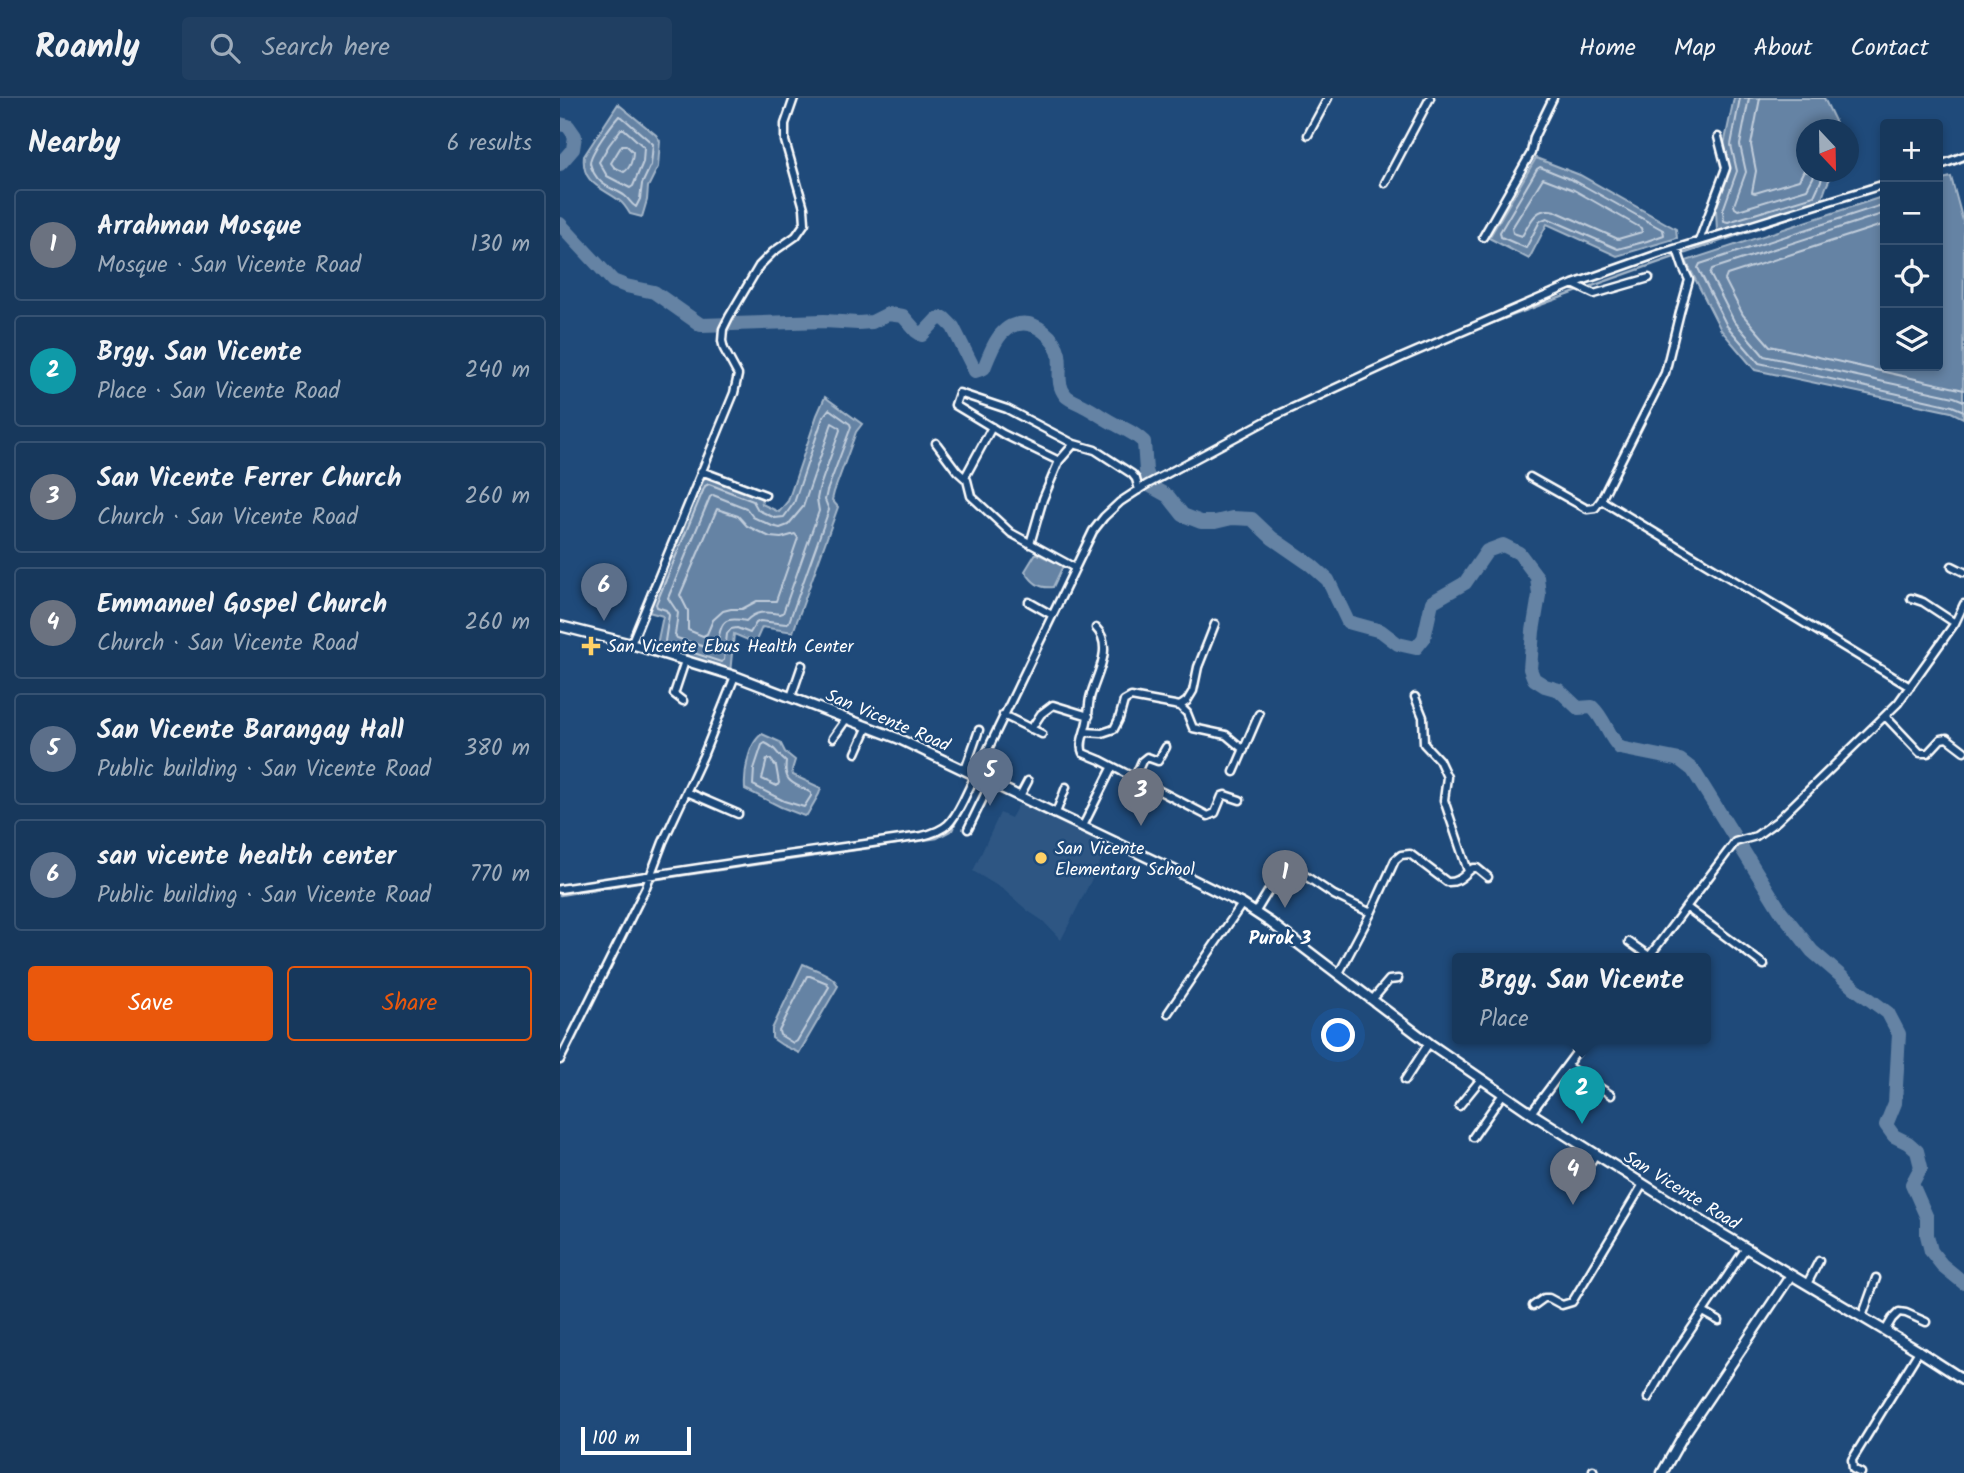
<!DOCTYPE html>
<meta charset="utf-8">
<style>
:root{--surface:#17385c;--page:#203f62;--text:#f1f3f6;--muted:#9eacbb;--line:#365272;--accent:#ea580c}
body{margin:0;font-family:Kalam,sans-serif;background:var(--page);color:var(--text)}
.controls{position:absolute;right:21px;top:21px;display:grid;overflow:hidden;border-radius:7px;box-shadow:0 4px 10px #0003}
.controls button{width:63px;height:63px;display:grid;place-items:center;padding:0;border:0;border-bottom:2px solid var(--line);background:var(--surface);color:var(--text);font:35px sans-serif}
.compass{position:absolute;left:1236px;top:21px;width:63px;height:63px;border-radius:50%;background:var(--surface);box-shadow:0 4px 10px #0003;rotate:158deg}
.scale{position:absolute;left:21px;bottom:18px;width:110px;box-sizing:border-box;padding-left:7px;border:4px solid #fff;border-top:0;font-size:19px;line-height:24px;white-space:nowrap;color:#fff;-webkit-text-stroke:5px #1f4a7a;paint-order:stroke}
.you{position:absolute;left:779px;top:938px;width:24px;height:24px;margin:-18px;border:5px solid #fff;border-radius:50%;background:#1a73e8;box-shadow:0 0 0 10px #1a73e833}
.badge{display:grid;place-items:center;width:46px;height:46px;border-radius:50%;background:var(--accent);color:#fff;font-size:23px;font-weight:700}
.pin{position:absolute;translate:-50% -58px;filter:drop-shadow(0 2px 4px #0008)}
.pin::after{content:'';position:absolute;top:37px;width:24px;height:21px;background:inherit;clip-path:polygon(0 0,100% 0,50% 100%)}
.popup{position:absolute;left:892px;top:855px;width:259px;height:91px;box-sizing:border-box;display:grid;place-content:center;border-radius:7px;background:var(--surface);filter:drop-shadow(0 2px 5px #0005);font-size:23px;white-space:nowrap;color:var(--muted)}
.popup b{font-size:26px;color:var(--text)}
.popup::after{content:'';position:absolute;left:50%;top:100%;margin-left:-14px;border:14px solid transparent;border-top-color:var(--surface)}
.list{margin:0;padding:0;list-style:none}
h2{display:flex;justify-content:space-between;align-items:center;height:91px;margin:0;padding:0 28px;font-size:30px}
h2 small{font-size:23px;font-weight:400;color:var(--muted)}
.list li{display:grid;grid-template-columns:46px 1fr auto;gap:21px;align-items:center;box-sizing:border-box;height:112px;margin:0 14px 14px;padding:0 14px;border:2px solid var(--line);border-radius:7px}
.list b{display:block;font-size:26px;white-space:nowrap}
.list p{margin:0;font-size:23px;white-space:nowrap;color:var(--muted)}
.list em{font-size:23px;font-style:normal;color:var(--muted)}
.actions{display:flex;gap:14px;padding:21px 28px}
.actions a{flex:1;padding:16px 0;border:2px solid var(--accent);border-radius:7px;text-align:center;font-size:24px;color:var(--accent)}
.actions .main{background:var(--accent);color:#fff}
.icon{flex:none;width:38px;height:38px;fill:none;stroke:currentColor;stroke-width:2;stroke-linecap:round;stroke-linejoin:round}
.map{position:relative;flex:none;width:1404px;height:1375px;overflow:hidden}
header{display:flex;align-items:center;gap:42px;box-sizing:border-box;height:98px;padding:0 35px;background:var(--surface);border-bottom:2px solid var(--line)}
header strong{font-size:33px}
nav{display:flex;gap:38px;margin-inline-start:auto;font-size:24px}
.search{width:490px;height:63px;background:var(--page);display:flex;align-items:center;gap:18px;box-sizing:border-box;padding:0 24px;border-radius:7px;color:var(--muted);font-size:26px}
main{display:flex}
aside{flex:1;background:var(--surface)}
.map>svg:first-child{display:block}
.built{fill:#2e5683}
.water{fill:#6583a4;stroke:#a3b5c8;stroke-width:2}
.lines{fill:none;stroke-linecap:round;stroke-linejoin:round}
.shore{stroke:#c1cddb;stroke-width:2}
.stream{stroke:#a3b5c8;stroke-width:2.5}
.river{stroke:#6583a4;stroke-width:14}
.minor-casing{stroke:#fff;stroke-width:11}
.tertiary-casing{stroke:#fff;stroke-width:13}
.minor{stroke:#1f4a7a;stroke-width:6}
.tertiary{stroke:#1f4a7a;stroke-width:8}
.poi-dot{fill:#ffd166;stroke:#1f4a7a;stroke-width:2.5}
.labels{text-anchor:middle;stroke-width:5;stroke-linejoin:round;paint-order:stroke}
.poi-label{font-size:18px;fill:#fff;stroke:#1f4a7a;text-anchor:start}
.street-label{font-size:18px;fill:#fff;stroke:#1f4a7a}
.neighbourhood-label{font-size:19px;font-weight:bold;fill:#fff;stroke:#1f4a7a}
</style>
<header>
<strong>Roamly</strong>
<div class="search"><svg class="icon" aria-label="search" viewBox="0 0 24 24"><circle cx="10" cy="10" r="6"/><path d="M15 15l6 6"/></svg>Search here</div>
<nav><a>Home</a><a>Map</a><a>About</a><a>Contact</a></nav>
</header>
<main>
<aside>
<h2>Nearby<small>6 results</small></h2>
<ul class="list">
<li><span class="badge" style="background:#6b7280">1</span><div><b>Arrahman Mosque</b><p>Mosque · San Vicente Road</p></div><em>130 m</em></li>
<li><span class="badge" style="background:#0f9aa8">2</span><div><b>Brgy. San Vicente</b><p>Place · San Vicente Road</p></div><em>240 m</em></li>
<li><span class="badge" style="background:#6b7280">3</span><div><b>San Vicente Ferrer Church</b><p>Church · San Vicente Road</p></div><em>260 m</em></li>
<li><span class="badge" style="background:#6b7280">4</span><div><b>Emmanuel Gospel Church</b><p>Church · San Vicente Road</p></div><em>260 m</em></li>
<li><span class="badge" style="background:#5c6f8a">5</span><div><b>San Vicente Barangay Hall</b><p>Public building · San Vicente Road</p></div><em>380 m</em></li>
<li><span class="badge" style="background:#5c6f8a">6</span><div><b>san vicente health center</b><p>Public building · San Vicente Road</p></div><em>770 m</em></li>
</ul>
<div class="actions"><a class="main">Save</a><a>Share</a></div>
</aside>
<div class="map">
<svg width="1404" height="1375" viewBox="0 0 1404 1375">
<rect width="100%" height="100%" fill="#1f4a7a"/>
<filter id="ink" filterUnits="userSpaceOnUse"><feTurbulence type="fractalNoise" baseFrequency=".0143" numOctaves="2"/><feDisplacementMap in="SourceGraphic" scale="14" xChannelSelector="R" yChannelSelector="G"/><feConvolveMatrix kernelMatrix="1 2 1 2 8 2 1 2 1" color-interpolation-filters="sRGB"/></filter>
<g filter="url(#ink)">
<path class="built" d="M460,704l89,43 -48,95 -18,-19 -15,-10 -24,-21 -31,-19 27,-58 11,5z"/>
<path class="water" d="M1174,0h90l11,23v8l-29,1v42h27l-7,15 -5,14 -104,31 -1,-23 14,-38 -6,-26z
M58,6l38,31 4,6 -2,26 -10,20 -1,13 -5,17 -12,-3c-3,-5 -6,-10 -10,-13 -17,-13 -39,-17 -36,-45z
M976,60l44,17 96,54 1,9 -60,18 -70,-32 -18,35 -40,-21z
M1391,79l13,48 -1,193 -12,-6 -196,-42 -34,-40 -35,-69 199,-65v170h53v-186z
M265,299l37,27 -6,8 -22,60 -2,8 6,7 -45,125 -31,-5 -7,16 -21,-9 -4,39 -74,-24 7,-33 -18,-5 57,-137 59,23 1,7 17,8 9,-11 29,-86z
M476,455l27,13 -10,21c-14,2 -21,-5 -28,-16z
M202,636l18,8 5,10 10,8 -3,10 1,5 28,13 -2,6 -12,21 -3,1 -23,-9 -36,-18c-1,-15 3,-46 17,-55z
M243,866c12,6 30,10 35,22l-39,67 -17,-8 -10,-7v-9z"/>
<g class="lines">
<path class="shore" d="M1180,0l-9,47 6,26 -14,39 1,11 4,1 86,-26 11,-24
M1189,0l-9,47 6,27 -12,33 1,3 3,2 69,-21 9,-17
M1200,0l-9,47 5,26 -4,21 3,1 44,-13 7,-14
M59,18l3,1 31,27 -2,21 -9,19 -2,15 -4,8c-5,-3 -7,-8 -11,-11 -8,-6 -18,-8 -24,-14 -5,-4 -10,-13 -11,-19 0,-10 22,-39 29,-47z
M61,31h3l20,18 -1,15 -10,24 -3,2 -23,-12 -8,-14 10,-17z
M62,47h4l7,7c0,7 -3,17 -9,20l-10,-5 -3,-4z
M980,69l37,15 86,48 1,5 -17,6 -29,8 -71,-31 -7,3 -14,27 -25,-11 -1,-5 37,-63z
M983,80l31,12 67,38 1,4 -24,7 -63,-28c-20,-5 -24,11 -33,25l-9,-3 -1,-5z
M1325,106l-185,60 -2,4 29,58 32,37 193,43 12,5
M1325,115l-173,56 -2,5 24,47 30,35 190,41 10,4
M1325,126l-158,51 -2,5 18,35 27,31 194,44
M269,311l21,15 1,3 -24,64 -2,9 4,10 -40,112 -3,2 -26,-3 -4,2 -6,10 -13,-5 -6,1 -4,5 -3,26 -3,2 -54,-18 -2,-3 4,-26 -3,-5 -9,-3 -1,-3 49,-118 4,-2 44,17 5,9 17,8 9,-1 10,-14 29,-86z
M272,325l7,4 1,3 -21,59 -2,10 2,12 -36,102 -3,1c-15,-2 -23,-4 -34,7 -33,-7 -22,13 -32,29l-37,-12 -2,-3 3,-22 -10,-15 42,-101 3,-2 33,13 7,9 19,9 8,2 8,-3 15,-18z
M157,411l21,7 9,10 23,11 11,1 14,-4 3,4 -22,63h-19l-15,8h-11l-8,2 -10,9 -6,14 -4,2 -15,-6v-19l-8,-16z
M205,645c12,5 11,11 21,19 -3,22 9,21 25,31v3l-7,11 -20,-6 -31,-16 1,-16 8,-24z
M207,661h3l6,7 3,17 -2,3 -15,-7z
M247,878h3l17,7 2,4 -32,54 -4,2 -13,-8 -1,-4z"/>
<path class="stream" d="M1378,72l26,-9
M902,237c129,-51 259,-95 390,-138
M546,421l21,-18 129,-72
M523,460l17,-31
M429,655l16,-32
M91,782l286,-42 15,-8 7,-15
M0,797l84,-14"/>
<path class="river" d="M0,26l8,2 7,10 -2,13 -13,15
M0,126l53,57 13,5 28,6 47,33 123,-4 34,2 14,-1 16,-8 15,2 13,15 6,4 15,-16 7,-1 9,9 22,44 9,-3c7,-17 15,-42 35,-44 17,-3 36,13 40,30 3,14 -4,30 7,42 4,4 13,7 18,10 12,6 22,14 33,19 13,7 15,6 27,17l2,29 6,16 16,9 15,19 18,7h14l17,-4 20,1 20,19 39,27 17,15 20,42 33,9 17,13 18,4 8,-10 8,-36 33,-19 22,-32 16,-6 16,8 18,24 2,18 -6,36 -3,38 4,10 11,7 14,4 19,18 14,-1c13,12 16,29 28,41l60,12 13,10 87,140 32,41 44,38 32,24 11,21 -4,69 -9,22 8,11 14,7 9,8 4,16 -9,17 15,34v17l4,16 11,14 22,18"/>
<defs>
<path id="minor" d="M748,37l20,-37
M1378,68l26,-10
M825,85l45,-85
M923,139l48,-84 3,-16 19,-39
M1139,143l27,-73 -8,-31
M1117,151l6,18 6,13 -9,32 -15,61 -64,127 309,187
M1013,186l21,10 55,-16
M376,345l21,28 10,9 4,16 40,37 64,35
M499,363l15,-17
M141,373l64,24
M405,379l27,-50
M970,379l57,32 8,-1 6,-8
M470,446l13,-45 16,-38 -56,-27 -48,-29 4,-12 48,16 67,35 21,6 37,24 4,5 3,11
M1392,468l12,6
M1351,500l12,4 32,21
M469,504l23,13
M536,530c19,19 -1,49 -6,70 -2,9 -1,18 -4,28 -2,9 -7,18 -3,27l17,7 108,56 7,-3 7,-17 3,-1 15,5
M71,546l103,-251 4,-18 -14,-26 -2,-8 1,-12 6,-12 30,-51 14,-14 23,-16 9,-13 -1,-15 -19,-67v-17l9,-26
M231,599l11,-32
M855,599l8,20 1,27 15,16 8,17 -3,23 24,71
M123,603l-9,-7 11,-33
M620,608l7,-5 6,-10 5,-24 17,-43
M443,617l39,19
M1325,618l35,37h8l13,-14 6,-1 17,13
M471,631l10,-15 12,-9 36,11
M525,634l17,1 12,-4 5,-10 5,-18 7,-4 49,9 7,7 6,15 33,7 18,15
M273,640l14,-20
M296,655l12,-27
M405,672l14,-40
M674,674l25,-58
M574,681l8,-18 5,-4 11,4 8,-14
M127,694l51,22
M460,698l8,-15
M496,715l10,-26
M523,728l29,-58
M408,731l23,-47
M741,775l33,22 37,18
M0,791l213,-32 149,-21c25,-6 30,-13 41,-35l130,-270 11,-14 16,-15 26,-17 129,-69 128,-59 170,-73 85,-30 227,-70
M1126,809l78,58
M695,815l14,-23
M1069,844l20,14
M1088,860l87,-116 21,-6 21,-15 121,-118 57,-80 9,-19
M778,877l33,-62 24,-53 6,-5 9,-1 37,28c13,1 17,-8 26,-14h4l11,9
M812,902l17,-20 9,-1
M608,915l74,-109
M0,962l86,-173 17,-45 40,-86 32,-80
M1007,968l44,29
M845,982l24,-37
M899,1008l22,-27
M971,1015l56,-75
M913,1039l30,-43
M1003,1082l21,-34
M1017,1085l19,-29
M1247,1186l12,-23
M973,1208l11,-8h5l13,7 10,-3 2,-3 69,-115
M1143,1214l16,9
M1302,1219l14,-39
M1325,1233l7,-12 7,-7 7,1 20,9
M1088,1300l19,-33 79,-117
M1033,1372l1,3
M1301,1375l-8,-4 -1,-9 67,-109"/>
<path id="tertiary" d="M0,528l71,18 104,32 162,62 281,134 64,32 29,19 158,120 102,70 188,119 200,119 45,29
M1102,1375l21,-37 108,-161"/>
</defs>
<use href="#minor" class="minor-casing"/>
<use href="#tertiary" class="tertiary-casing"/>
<use href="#minor" class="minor"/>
<use href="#tertiary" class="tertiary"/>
</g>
</g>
<g class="poi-dot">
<path d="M27.5 537.5h7v7h7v7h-7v7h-7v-7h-7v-7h7z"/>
<circle cx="481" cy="760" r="7"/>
</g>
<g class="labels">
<g class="poi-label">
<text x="47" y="554">San Vicente Ebus Health Center</text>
<text x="495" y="756">San Vicente<tspan x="495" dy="21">Elementary School</tspan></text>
</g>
<g class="street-label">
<text transform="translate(328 622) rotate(23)" y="6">San Vicente Road</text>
<text transform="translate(1122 1092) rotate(32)" y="6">San Vicente Road</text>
</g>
<g class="neighbourhood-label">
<text x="720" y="846">Purok 3</text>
</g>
</g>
</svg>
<div class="controls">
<button>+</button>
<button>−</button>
<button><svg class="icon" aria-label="locate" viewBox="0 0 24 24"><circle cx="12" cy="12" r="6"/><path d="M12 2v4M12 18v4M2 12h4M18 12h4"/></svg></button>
<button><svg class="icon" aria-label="layers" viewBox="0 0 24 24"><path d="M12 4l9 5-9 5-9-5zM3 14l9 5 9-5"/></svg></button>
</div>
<svg class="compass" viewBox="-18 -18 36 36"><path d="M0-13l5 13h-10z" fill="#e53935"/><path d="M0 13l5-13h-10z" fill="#9eacbb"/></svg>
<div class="scale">100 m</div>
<div class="you"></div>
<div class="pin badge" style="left:725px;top:810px;background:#6b7280">1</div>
<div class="pin badge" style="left:1022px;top:1026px;background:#0f9aa8">2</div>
<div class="popup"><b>Brgy. San Vicente</b>Place</div>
<div class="pin badge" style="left:581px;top:728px;background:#6b7280">3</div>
<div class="pin badge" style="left:1013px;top:1107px;background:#6b7280">4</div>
<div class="pin badge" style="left:430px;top:708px;background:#5c6f8a">5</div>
<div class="pin badge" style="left:44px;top:523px;background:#5c6f8a">6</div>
</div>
</main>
